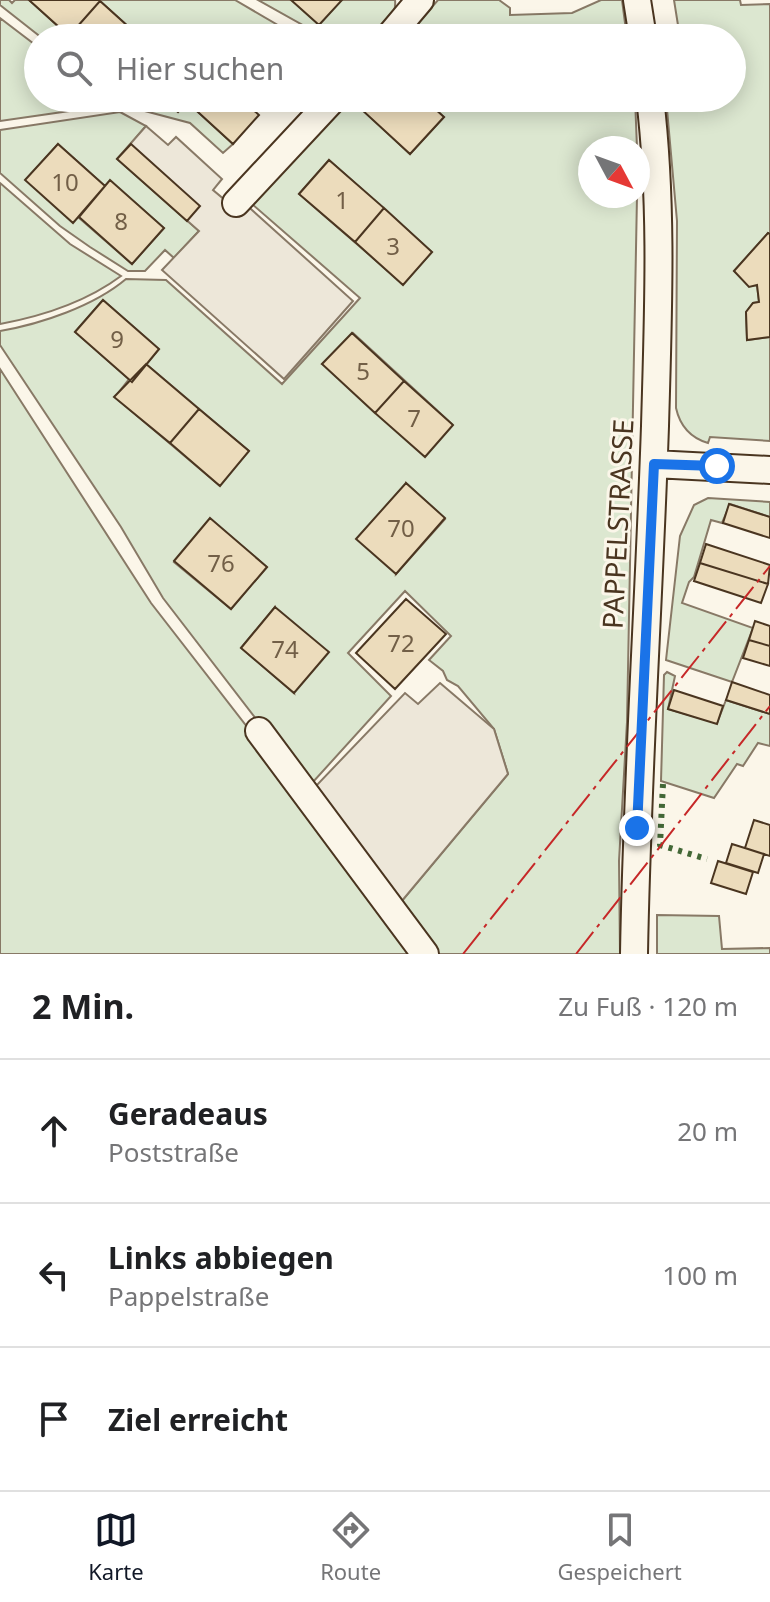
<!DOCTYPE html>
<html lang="de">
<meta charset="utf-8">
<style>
:root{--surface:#fff;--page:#f6f6f6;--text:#202124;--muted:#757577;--line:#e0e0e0;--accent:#111827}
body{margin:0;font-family:"Noto Sans",sans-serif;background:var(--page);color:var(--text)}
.compass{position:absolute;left:578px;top:136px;width:72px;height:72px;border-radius:50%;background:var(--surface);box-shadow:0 4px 20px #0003;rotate:131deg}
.stop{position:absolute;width:24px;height:24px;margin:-18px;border:6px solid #1a73e8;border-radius:50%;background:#fff}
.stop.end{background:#1a73e8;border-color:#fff;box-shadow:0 2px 8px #0008}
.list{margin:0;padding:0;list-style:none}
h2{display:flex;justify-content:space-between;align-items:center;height:104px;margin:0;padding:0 32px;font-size:34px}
h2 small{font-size:26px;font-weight:400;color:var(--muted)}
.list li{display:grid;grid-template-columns:52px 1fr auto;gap:24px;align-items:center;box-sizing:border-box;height:144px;padding:0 32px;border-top:2px solid var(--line)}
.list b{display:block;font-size:30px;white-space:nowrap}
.list p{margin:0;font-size:26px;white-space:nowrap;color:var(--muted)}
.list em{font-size:26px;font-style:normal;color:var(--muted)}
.icon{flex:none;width:44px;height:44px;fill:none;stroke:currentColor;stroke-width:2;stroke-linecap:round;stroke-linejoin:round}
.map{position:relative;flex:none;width:770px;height:954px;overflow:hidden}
.search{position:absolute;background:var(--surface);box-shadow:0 4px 20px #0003;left:24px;right:24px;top:24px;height:88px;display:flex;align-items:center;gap:20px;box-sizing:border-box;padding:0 28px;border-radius:44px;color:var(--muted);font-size:30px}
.sheet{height:536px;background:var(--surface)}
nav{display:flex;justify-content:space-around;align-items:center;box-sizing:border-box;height:112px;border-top:2px solid var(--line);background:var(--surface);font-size:22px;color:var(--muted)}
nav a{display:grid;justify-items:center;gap:4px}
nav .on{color:var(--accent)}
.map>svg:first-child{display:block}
.green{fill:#dce7d0;stroke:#887966;stroke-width:2;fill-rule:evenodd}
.parking{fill:#ede7d9;stroke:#887966;stroke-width:2}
.building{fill:#ecdcbc;stroke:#4a3520;stroke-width:2}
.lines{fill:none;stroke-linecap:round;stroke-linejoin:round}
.minor-casing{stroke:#4a3520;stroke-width:30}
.minor{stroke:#fbf6e9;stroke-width:26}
.hedge{stroke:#436837;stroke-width:6;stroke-dasharray:4 6;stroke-linecap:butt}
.power{stroke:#c62828;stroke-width:2;stroke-dasharray:28 6 4 6;stroke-linecap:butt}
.route{stroke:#1a73e8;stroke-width:10}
.labels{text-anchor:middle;stroke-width:6;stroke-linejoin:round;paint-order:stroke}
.number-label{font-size:24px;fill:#725f47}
.street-label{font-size:28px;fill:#4a3520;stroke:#fbf6e9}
</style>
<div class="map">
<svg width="770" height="954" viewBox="0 0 770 954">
<rect width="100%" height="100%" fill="#fbf6e9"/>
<path class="green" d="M0,0h9l3,3 3,-3h14l42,38h-29l-42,-33z
M99,0h136l65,38h-159z
M258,0h137c2,16 -11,27 -21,38h-48z
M438,0h61l11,8v7l62,-2 29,-13h21l5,38h-222z
M674,0h66l1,5 29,-1v230l-2,-1 -34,38 15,15 8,-1 2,17 -6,1 -7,9 1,28 23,-3v104l-60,-4 -2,6c-17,-5 -28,-17 -32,-35l1,-187 -11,-123h66v-60h-75l-1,-7 22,-6z
M0,18l38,29v51h64l9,7 -111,16z
M116,98h46l25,4 46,42 -10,9 -33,-30 -49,-13z
M350,98h21l-9,11 48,45 34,-37 -21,-19h212l2,50h-47v48h47l-10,526 -8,139 1,93h-184l-35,-52 107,-128 -14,-45 -36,-43 -11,-6 -4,-9 -14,-11 22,-24 -46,-45 -57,62 43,43 -78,86 -50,-54 -100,-130 -42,-71 -121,-182v-14c41,-7 94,-25 126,-52l40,1 116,104 78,-86 -108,-94zM329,160l103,92 -29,32 -104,-90zM103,300l56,49 -13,15 103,87 -30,34 -104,-88 14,-18 -54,-47zM353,333l100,92 -131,-61zM406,483l39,36 -49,55zM210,519l57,48 -36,42 -57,-47zM275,607l19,86 -53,-45z
M120,112l26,14 -28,33 81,72 -25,27 -9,-8 -20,21h-17l-38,-24 -30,-21 -60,-53v-43zM58,144l47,42 5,-5 54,47 -32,36 -54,-47 -52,-37z
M0,183l70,61 51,32c-35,26 -78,40 -121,48z
M0,369l151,234 138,178 126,173h-415z
M708,498l62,4v15l-40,-13 -8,19 -11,-3 -17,57 -5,5 -7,21 71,25 -21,54 -66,-22 14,-124 14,-31z
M667,672l8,4 -7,33 49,14 9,-23 44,14v32l-12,-3 -15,23 -6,-2 -23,34 -53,-17 3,-106z
M657,915l62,1 3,33 48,-1v6h-113z"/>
<path class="parking" d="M146,126l22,19 8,-8 46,42 -9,11 12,10 7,-8 121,109 -69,78 -122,-109 37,-39 -82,-72z
M440,683l54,46 14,45 -107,128 -86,-115 90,-94 13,11z"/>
<path class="building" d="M29,0h70l1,1 -31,35z
M291,0h51l-23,25z
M100,1l41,37h-70l-2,-2z
M162,98h29l-13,14z
M191,98h49l19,17 -26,29 -46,-42z
M371,98h52l21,19 -34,37 -49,-45z
M58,144l47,42 -32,37 -48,-43z
M131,144l69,62 -13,15 -70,-62z
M329,160l55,48 -29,34 -56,-48z
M110,180l54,48 -32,36 -53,-47z
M384,208l48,44 -29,33 -48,-43z
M768,233l2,1v103l-23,3 -1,-28 7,-9 6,-1 -2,-17 -8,2 -15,-16z
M103,300l56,49 -27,33 -57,-50z
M352,333l52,48 -29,32 -53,-49z
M146,364l53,45 -29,34 -56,-46z
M404,381l49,44 -28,32 -50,-44z
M199,409l50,42 -29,35 -50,-43z
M406,483l39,35 -49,56 -40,-35z
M729,504l41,13v21l-47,-15z
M210,518l57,49 -36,42 -57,-48z
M706,544l64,21 -2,19 -68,-21z
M700,563l68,21 -7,19 -67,-22z
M406,599l40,35 -51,55 -39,-36z
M275,607l54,45 -35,41 -53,-45z
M755,621l15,5v20l-21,-6z
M749,640l21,6v20l-27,-8z
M732,682l38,13v19l-44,-14z
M674,690l49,16 -6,18 -49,-15z
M754,820l16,5v31l-25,-8z
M732,844l32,10 -6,19 -32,-10z
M718,861l35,11 -7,22 -35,-11z"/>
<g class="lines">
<defs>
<path id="minor" d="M637,0l6,38
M388,38l32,-38
M236,203l98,-105
M654,464l116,6
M259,731l166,223
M634,954c3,-176 15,-352 21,-528 3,-109 8,-219 -5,-328"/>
</defs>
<use href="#minor" class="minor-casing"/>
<use href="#minor" class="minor"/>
<path class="hedge" d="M663,784l-3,61 47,14"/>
<path class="power" d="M463,954l307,-388
M576,954l194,-248"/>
</g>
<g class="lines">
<path class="route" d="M637,828l17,-364 63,2"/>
</g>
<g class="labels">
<g class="number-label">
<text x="65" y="191">10</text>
<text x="342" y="209">1</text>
<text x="121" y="230">8</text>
<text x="393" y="255">3</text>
<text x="117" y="348">9</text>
<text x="363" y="380">5</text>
<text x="414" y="427">7</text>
<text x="401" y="537">70</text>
<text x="221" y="572">76</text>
<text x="401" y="652">72</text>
<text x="285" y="658">74</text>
</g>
<g class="street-label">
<text transform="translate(618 524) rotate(-87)" y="10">PAPPELSTRASSE</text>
</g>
</g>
</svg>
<svg class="compass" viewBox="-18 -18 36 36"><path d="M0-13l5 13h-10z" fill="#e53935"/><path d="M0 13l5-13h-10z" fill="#757577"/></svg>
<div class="stop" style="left:717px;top:466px"></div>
<div class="stop end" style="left:637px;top:828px"></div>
<div class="search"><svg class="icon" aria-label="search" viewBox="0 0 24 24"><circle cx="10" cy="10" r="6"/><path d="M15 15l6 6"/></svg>Hier suchen</div>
</div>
<section class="sheet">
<h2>2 Min.<small>Zu Fuß · 120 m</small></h2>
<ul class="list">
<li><svg class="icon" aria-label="ahead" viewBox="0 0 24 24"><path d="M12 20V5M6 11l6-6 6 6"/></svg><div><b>Geradeaus</b><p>Poststraße</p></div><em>20 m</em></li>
<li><svg class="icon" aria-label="left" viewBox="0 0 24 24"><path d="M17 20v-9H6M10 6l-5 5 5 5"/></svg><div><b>Links abbiegen</b><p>Pappelstraße</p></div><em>100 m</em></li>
<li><svg class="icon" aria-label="arrive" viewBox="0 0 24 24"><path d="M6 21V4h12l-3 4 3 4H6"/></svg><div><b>Ziel erreicht</b></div></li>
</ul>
</section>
<nav>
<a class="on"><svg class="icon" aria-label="map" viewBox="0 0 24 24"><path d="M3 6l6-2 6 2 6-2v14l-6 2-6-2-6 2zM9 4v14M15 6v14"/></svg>Karte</a>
<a><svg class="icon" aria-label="directions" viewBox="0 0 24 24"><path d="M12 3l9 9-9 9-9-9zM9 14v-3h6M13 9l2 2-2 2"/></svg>Route</a>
<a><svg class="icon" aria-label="saved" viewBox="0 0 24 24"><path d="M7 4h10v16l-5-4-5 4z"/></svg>Gespeichert</a>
</nav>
